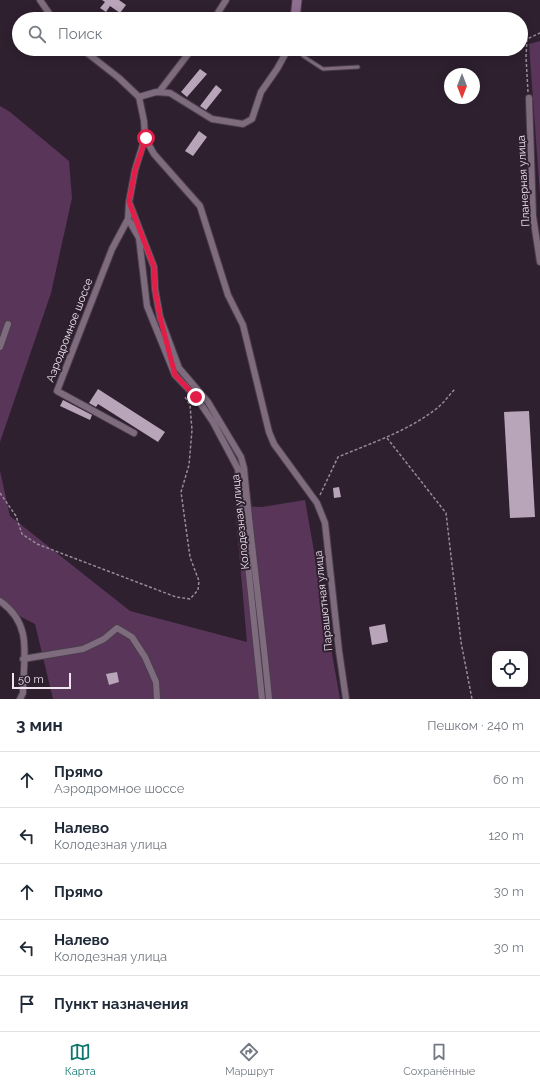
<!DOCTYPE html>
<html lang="ru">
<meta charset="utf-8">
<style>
:root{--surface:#fff;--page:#f2f2f3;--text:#1f2937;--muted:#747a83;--line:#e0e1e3;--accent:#0f766e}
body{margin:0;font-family:Raleway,sans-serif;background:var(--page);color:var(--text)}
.controls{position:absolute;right:12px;bottom:12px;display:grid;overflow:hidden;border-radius:8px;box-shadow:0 2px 10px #0003}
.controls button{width:36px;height:36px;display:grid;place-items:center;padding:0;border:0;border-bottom:1px solid var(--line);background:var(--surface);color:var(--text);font:20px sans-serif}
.compass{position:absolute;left:444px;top:68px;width:36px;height:36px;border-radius:50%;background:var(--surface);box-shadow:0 2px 10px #0003;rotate:180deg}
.scale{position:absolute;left:12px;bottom:10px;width:59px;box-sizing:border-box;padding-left:4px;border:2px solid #efe5ef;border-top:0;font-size:11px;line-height:14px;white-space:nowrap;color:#efe5ef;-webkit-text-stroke:3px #2f2030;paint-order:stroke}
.stop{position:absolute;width:12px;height:12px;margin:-9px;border:3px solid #e11d48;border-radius:50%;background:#fff}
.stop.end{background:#e11d48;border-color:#fff;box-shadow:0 1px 4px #0008}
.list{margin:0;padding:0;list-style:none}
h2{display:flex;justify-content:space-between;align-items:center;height:52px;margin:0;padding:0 16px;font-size:17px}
h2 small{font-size:13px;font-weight:400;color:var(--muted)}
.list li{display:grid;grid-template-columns:26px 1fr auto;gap:12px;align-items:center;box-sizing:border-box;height:56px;padding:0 16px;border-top:1px solid var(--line)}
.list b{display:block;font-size:15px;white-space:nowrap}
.list p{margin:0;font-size:13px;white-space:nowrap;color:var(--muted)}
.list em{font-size:13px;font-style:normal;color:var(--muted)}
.icon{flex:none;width:22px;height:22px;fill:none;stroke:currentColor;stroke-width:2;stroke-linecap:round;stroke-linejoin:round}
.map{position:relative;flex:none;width:540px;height:699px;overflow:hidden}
.search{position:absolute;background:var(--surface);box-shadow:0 2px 10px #0003;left:12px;right:12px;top:12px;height:44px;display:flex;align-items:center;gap:10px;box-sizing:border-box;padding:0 14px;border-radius:22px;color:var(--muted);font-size:15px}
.sheet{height:332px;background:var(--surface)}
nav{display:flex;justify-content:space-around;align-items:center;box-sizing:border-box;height:56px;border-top:1px solid var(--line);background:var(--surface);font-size:11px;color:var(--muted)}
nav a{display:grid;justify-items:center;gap:2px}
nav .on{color:var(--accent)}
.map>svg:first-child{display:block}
.green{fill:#59355a}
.building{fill:#b9a5b9}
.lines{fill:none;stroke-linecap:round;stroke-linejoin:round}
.lane-casing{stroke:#4b3e4c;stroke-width:5}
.street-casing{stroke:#4b3e4c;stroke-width:8}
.secondary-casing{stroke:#4b3e4c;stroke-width:11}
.path{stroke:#988c98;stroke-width:1.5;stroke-dasharray:3 2;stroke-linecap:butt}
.lane{stroke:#7e6c7e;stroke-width:3}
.street{stroke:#7e6c7e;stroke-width:6}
.secondary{stroke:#906e91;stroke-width:9}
.route{stroke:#e11d48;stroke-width:5}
.labels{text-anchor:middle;stroke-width:4;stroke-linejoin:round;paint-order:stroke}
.street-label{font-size:11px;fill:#efe5ef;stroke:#2f2030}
</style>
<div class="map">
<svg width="540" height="699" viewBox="0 0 540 699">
<rect width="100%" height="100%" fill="#2f2030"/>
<path class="green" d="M540,41v154l-11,-151z
M0,106l10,6 59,49 3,37 -21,95 -51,149z
M0,471l10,45 120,95 117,31 -12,-136 27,1 43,-7 35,199h-287l-18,-75 -35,-18z"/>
<path class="building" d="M102,0h17l7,5 -6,8 -10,-7 -4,6 -6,-4 5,-6z
M338,49h11l1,6 -12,1z
M200,69l7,5 -20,23 -6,-5z
M216,85l6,5 -16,20 -6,-4z
M199,131l8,6 -14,19 -8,-5z
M98,389l67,43 -7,10 -60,-38 -2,3 -7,-4z
M63,400l29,15 -2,5 -30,-14z
M529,411l6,106 -25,1 -6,-106z
M339,487l2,10 -7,1 -1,-10z
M385,624l3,18 -16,3 -3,-18z
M117,672l2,10 -10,3 -3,-11z"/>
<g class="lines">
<defs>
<path id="lane" d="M299,49l4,7 20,13 35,-2"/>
<path id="street" d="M40,0l13,19
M214,19l12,-19
M82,49l37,29 20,19 5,24 1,17 -10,32 -6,32 -1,17 -16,30 -55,142 77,42
M159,92l33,-43
M139,97l17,-5 14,1 42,26 31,5 9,-5 9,-27 16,-23 11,-20
M529,98l4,118 7,46
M145,138l9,16 46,52 28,89 15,30 26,107 5,12 43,59 8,20 14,128 7,48
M129,202l25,65 1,22 5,28 19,51 29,34 33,55 3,11c7,77 18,154 25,231
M128,219l11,19 8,68 28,69 21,22 17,25 25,47 24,230
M0,347l8,-23
M0,601c34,24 23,56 23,92l-3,6
M23,659l60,-10 21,-10 13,-11 15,9 13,20 11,25 1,17"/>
<path id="secondary" d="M295,19l2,-19"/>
</defs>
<use href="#lane" class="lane-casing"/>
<use href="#street" class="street-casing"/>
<use href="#secondary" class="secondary-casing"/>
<path class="path" d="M528,92l-2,-35 1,-18 13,-6
M387,438l59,75 15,129 11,57
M0,493l16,23 6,18 15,10 139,53 14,2 8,-9 1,-9 -9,-24 -9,-65 8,-27 3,-35 -2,-25 -5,-8
M320,495l18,-38c33,-14 68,-25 98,-48 7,-5 13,-14 19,-20"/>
<use href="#lane" class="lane"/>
<use href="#street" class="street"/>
<use href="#secondary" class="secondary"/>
</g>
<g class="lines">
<path class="route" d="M146,138l-11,32 -6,32 25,65 1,23 5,27 15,58 21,22"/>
</g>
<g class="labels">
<g class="street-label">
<text transform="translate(523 181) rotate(-93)" y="4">Планерная улица</text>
<text transform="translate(69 330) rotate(-69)" y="4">Аэродромное шоссе</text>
<text transform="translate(240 522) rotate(-96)" y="4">Колодезная улица</text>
<text transform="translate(323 601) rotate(-96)" y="4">Парашютная улица</text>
</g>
</g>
</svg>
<div class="controls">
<button><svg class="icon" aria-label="locate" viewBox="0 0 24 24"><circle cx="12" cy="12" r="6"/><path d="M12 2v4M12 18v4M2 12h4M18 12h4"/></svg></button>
</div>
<svg class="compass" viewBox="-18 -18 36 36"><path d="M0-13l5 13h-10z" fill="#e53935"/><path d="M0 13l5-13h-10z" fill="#747a83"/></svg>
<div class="scale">50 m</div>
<div class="stop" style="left:146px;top:138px"></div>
<div class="stop end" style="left:196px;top:397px"></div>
<div class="search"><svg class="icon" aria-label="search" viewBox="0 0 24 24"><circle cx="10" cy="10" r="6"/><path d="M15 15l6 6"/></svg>Поиск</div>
</div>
<section class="sheet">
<h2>3 мин<small>Пешком · 240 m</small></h2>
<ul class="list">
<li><svg class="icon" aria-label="ahead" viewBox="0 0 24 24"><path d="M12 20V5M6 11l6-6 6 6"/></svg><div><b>Прямо</b><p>Аэродромное шоссе</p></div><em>60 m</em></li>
<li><svg class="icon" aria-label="left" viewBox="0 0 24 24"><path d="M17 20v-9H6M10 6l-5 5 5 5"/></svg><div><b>Налево</b><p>Колодезная улица</p></div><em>120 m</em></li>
<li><svg class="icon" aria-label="ahead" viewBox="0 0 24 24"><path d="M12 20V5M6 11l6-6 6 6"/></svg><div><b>Прямо</b></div><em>30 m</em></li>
<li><svg class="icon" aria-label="left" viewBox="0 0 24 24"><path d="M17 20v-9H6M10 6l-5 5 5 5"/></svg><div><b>Налево</b><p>Колодезная улица</p></div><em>30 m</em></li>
<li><svg class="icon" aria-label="arrive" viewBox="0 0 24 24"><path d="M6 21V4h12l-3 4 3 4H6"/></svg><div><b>Пункт назначения</b></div></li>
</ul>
</section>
<nav>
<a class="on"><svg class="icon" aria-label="map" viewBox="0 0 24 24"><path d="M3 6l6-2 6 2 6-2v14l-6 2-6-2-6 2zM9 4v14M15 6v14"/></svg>Карта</a>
<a><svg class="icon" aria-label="directions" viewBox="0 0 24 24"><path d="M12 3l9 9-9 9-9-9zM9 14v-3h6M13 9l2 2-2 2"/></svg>Маршрут</a>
<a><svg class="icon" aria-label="saved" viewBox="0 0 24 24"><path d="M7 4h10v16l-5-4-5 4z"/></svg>Сохранённые</a>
</nav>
